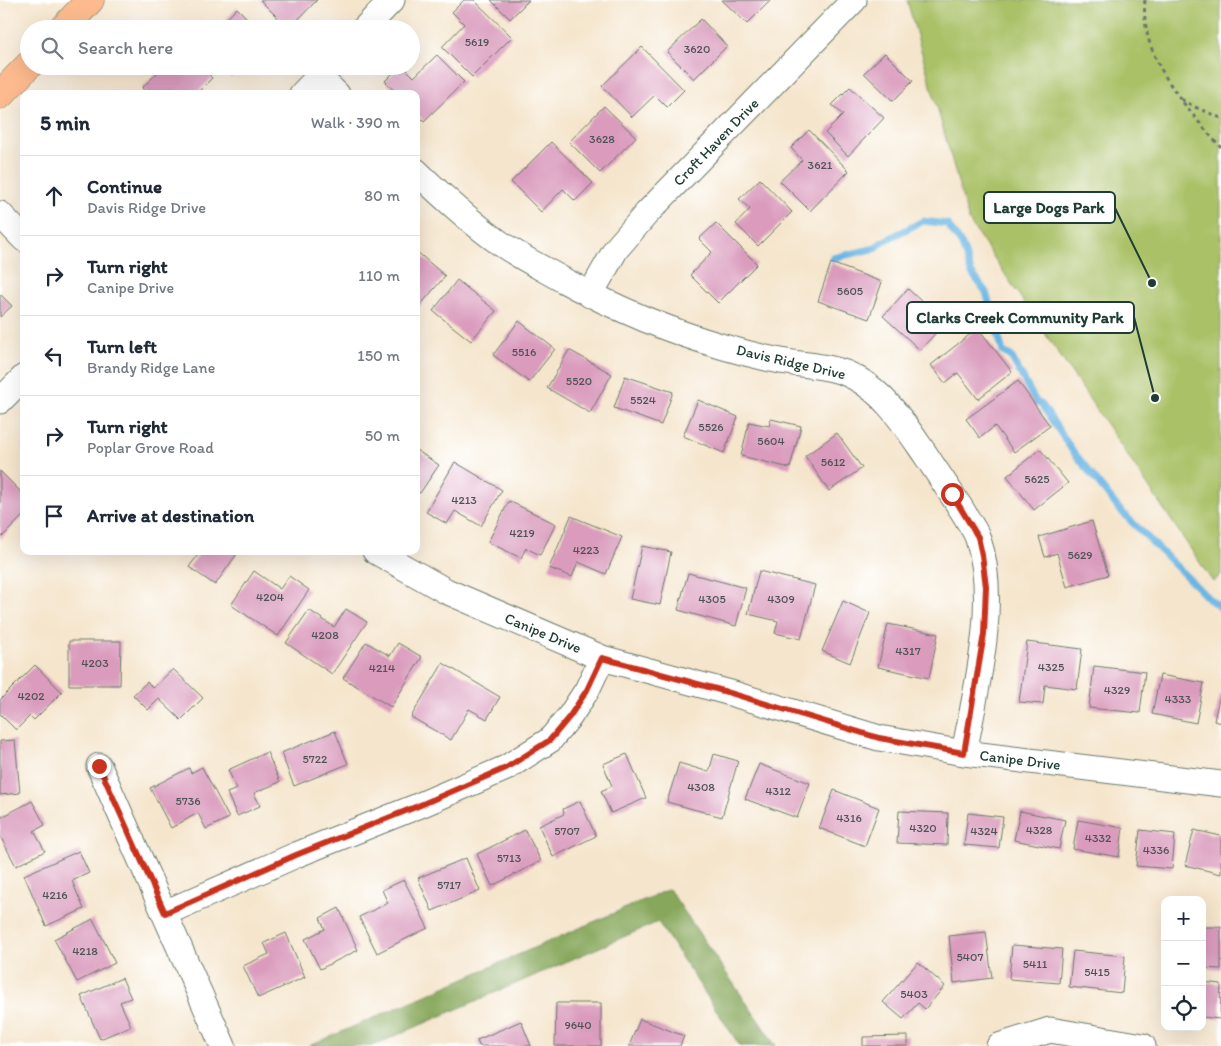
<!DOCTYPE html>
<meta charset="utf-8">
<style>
:root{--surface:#fff;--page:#f2f2f3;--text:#1f2937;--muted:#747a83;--line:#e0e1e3}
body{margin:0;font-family:Itim,sans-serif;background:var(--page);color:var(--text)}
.controls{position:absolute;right:15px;bottom:15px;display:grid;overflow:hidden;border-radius:10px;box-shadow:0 5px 20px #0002}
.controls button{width:45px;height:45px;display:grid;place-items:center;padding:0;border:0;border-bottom:1px solid var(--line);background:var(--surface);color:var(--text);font:25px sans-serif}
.stop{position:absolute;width:15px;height:15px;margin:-11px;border:4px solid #c8321e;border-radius:50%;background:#fff}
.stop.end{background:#c8321e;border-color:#fff;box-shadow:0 1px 5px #0008}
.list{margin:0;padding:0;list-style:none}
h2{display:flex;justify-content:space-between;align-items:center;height:65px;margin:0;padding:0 20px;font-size:21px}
h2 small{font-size:16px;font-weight:400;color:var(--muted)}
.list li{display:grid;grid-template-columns:32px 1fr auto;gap:15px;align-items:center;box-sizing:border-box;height:80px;padding:0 20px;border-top:1px solid var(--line)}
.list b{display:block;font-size:19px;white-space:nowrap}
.list p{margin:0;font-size:16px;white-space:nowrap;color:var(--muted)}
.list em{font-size:16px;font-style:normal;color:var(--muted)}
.icon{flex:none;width:28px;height:28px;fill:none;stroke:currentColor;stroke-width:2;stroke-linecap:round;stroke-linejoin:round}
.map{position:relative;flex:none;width:1221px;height:1046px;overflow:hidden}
.search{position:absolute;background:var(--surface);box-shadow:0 5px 20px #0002;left:20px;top:20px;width:400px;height:55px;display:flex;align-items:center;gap:12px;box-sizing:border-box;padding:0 18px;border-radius:28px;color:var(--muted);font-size:19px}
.panel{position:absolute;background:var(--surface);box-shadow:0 5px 20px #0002;left:20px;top:90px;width:400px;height:465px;border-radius:10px}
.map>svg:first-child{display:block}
.green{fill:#aac167;stroke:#647f4e}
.forest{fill:#87a75c;stroke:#537248}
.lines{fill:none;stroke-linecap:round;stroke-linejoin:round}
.stream{stroke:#6ab6e3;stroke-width:7}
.building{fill:#da9bbd}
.minor-casing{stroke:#6a7869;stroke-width:27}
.major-casing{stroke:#6a7869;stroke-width:29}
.path{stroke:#6a7869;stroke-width:3;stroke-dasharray:4 4;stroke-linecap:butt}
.minor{stroke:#fff;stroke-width:25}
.major{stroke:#fcba8e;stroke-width:28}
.route{stroke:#c8321e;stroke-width:6}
.labels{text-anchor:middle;stroke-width:5;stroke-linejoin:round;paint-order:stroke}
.number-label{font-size:12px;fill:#4e5456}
.street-label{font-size:15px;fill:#1f3d34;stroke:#fff}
.leader{fill:none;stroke:#1f3d34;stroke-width:2}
.callout-dot{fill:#1f3d34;stroke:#fff;stroke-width:2}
.callout{fill:#fff;stroke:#1f3d34;stroke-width:2}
.callout-label{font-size:16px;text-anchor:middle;font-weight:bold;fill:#1f3d34}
</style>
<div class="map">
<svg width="1221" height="1046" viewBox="0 0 1221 1046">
<rect width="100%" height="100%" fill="#fff"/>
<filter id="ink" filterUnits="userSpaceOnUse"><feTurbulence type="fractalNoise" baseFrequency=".02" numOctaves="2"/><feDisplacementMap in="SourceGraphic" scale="10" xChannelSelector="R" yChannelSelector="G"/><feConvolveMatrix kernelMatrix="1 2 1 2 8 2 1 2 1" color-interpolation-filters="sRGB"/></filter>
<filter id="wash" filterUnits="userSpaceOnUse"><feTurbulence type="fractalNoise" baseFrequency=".0096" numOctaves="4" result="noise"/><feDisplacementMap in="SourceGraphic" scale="20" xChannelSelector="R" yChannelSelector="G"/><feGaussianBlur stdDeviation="1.12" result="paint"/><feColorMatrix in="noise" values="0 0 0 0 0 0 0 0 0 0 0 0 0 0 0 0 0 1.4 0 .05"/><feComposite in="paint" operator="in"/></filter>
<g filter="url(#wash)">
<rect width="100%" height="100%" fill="#f5e5cc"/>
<path class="green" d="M907,0h314v575l-8,7 -244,-361z"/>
<path class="forest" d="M669,889l107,157h-36l-82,-124 -286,124h-63z"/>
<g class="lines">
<path class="stream" d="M833,258l43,-10 6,-6 41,-21 24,3 15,21 9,27 15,20 17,60 8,4 25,46 6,3 30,45 47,59 89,89 13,10"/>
</g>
<g id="blocks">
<path class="building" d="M260,0h57l-28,29z
M464,0h10l38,37 -40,40 -30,-30 22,-23 -12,-12z
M491,0h38l-19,19z
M722,0h49l-24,24z
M237,8l21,21h-41z
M701,19l26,27 -33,33 -27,-27z
M642,47l42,43 -17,17 -12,-12 -23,22 -30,-31z
M885,53l28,28 -20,20 -29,-28z
M437,55l27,27 -40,39 -8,-8v-19h-19l-12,-13 15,-15h3l11,11z
M164,66h37l11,12 -16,16h-49l-5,-6z
M223,66h17l-8,9z
M850,87l34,31 -36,38 -23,-23 18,-18 -11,-10z
M604,106l32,31 -36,36 -31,-31z
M809,130l40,41 -39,40 -30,-30 22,-21 -11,-12z
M551,142l42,41 -18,18 -12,-12 -22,23 -30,-30z
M760,179l32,33 -34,34 -22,-22 14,-15 -11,-10z
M716,223l41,41 -39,39 -28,-28 22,-23 -13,-13z
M416,251l29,25 -27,32 -2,-2z
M831,263l51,19 -13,37 -51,-18z
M457,280l39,31 -25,30 -38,-30z
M908,289l37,34 -25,27 -37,-34z
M0,294l12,12 -12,11z
M519,321l36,28 -26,33 -36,-27z
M978,328l34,44 -34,27 -20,-26 -13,10 -14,-18z
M569,350l43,24 -22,39 -43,-25z
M625,376l48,16 -12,33 -47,-17z
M1018,381l32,45 -36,26 -19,-26 -15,12 -14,-19z
M698,400l40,17 -14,36 -41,-17z
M771,419l30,7 -11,42 -49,-12 8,-34 20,4z
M837,433l25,35 -33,23 -24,-35z
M1040,449l28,34 -34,27 -27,-34z
M416,450l23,15 -19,28 -4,-2z
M455,462l47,28 -21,36 -26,-15 -8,13 -21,-12z
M0,471l24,24v20l-24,24z
M509,501l47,23 -16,31 -14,-7 -5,10 -33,-16z
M571,516l51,21 -16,37 -28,-12 -6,15 -23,-9z
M1092,521l16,54 -41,12 -10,-34 -12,4 -6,-20z
M642,546l29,6 -11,53 -30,-6z
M201,551h38l-24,34 -26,-18z
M254,571l26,18 9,-13 20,14 -31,46 -47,-31z
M759,571l56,14 -14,54 -26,-6 3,-12 -30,-7z
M688,573l58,15 -10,38 -58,-16z
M843,601l27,12 -20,50 -28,-12z
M346,609l21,13 -35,52 -46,-31 23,-33 25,17z
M888,624l50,10 -9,44 -51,-11z
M69,641h52l-1,44h-51z
M366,642l24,14 8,-13 24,14 -31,50 -48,-29z
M1027,642l55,7 -5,40 -32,-4 -2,19 -24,-2z
M443,663l57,34 -13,22 -18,-10 -18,31 -40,-23z
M35,665l27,27 -28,28 -4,-4 -14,14 -16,-16v-14z
M1094,666l51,6 -5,41 -51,-5z
M173,669l30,29 -22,22 -22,-21 -11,11 -15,-15 14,-13 6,6z
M1160,675l44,8 -8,40 -44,-9z
M1220,694h1v29l-7,-2z
M335,731l13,33 -54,22 -13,-33z
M15,740l5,53 -20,2v-54z
M267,752l13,30 -26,11 6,13 -23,10 -10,-23 10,-4 -9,-19z
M627,754l19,44 -35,15 -10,-22 11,-5 -9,-22z
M714,754l24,7 -16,56 -55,-15 12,-39 30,9z
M759,764l51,19 -13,35 -52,-19z
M202,767l27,51 -23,11 -8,-16 -27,15 -21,-40 39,-20 2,5z
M834,790l45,18 -14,38 -46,-18z
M32,801l13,24 -11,6 11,20 -29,15 -16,-30v-18z
M580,801l16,35 -43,21 -14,-31 25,-12 -1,-5z
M899,811l49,2 -1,32 -50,-2z
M1020,811l45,9 -6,29 -45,-9z
M968,813l35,4 -4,31 -35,-3z
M1078,820l45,8 -4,29 -46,-8z
M525,830l16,31 -49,25 -15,-32z
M1140,830l35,4 -3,35 -36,-3z
M1194,830l27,6v38l-36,-9z
M79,851l10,22 -17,8 12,28 -38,17 -22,-51z
M466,858l14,33 -48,20 -14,-33z
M404,880l24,48 -51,25 -18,-36 29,-14 -6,-13z
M339,908l19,42 -38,19 -15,-30 20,-10 -5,-11z
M93,919l22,44 -38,19 -23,-43z
M1202,927h19v42l-19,-1z
M986,932l6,46 -38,5 -5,-47z
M286,933l19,44 -47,21 -15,-32 26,-12 -5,-11z
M1012,945l50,4 -3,34 -50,-4z
M1073,951l52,5 -3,37 -53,-6z
M918,962l27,24 -20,23 -7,-6 -15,16 -20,-17z
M122,978l9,20 -11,4 11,24 -31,13 -19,-43z
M1202,982l19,2 -1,35 -18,-2z
M556,1003h45v43h-46z
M640,1019l44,17 -4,10h-51z
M521,1021l10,25h-52l-2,-6z
M908,1036v10h-45v-9z"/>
</g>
</g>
<g filter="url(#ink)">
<use href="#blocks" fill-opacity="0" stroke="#6a7869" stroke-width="1"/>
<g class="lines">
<defs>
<path id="minor" d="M364,29l28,-29
M319,77l18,17
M302,94l27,-28
M416,171c26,25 54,51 84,72 20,14 42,25 63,37 52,28 105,51 161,67 21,6 42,12 63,15 22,4 47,4 67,15 31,16 51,48 71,77 13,20 27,40 40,61 4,8 11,16 13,24 21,61 -2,151 -14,214
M0,214l24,25
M590,295l26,-46 31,-36 207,-213
M0,401l24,-24
M375,551l71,40 156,67 125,34 152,46 85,15 257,31
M99,766l124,280
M165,913l131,-58 122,-49 88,-38 44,-28 20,-24 17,-26 15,-32
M999,1046l51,-16 93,16"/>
<path id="major" d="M63,29l27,-29
M0,95l29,-30"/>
</defs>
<use href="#minor" class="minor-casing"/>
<use href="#major" class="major-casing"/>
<path class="path" d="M1145,0c-4,46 21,81 48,115 9,11 18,22 28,32
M1181,99l14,8 26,11"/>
<use href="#minor" class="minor"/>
<use href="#major" class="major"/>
</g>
</g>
<g class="lines" filter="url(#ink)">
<path class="route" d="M99,766l66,147 131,-58 122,-49 88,-38 44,-28 20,-24 17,-26 15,-32 125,34 152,46 85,15 20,-119 2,-47 -4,-32 -4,-18 -26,-43"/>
</g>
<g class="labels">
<g class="number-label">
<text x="477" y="46">5619</text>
<text x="697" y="53">3620</text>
<text x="602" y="143">3628</text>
<text x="820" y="169">3621</text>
<text x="850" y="295">5605</text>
<text x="524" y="356">5516</text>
<text x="579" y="385">5520</text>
<text x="643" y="404">5524</text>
<text x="711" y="431">5526</text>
<text x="771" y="445">5604</text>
<text x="833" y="466">5612</text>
<text x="1037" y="483">5625</text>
<text x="464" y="504">4213</text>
<text x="522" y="537">4219</text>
<text x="586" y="554">4223</text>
<text x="1080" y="559">5629</text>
<text x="270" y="601">4204</text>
<text x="712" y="603">4305</text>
<text x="781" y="603">4309</text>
<text x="325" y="639">4208</text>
<text x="908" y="655">4317</text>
<text x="95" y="667">4203</text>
<text x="1051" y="671">4325</text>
<text x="382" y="672">4214</text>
<text x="1117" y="694">4329</text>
<text x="31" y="700">4202</text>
<text x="1178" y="703">4333</text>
<text x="315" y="763">5722</text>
<text x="701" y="791">4308</text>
<text x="778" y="795">4312</text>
<text x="188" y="805">5736</text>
<text x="849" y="822">4316</text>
<text x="923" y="832">4320</text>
<text x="1039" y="834">4328</text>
<text x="567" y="835">5707</text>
<text x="984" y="835">4324</text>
<text x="1098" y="842">4332</text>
<text x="1156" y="854">4336</text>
<text x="509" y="862">5713</text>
<text x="449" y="889">5717</text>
<text x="55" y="899">4216</text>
<text x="85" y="955">4218</text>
<text x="970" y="961">5407</text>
<text x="1035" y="968">5411</text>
<text x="1097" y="976">5415</text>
<text x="914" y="998">5403</text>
<text x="578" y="1029">9640</text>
</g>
<g class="street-label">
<text transform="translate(716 142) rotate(-46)" y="5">Croft Haven Drive</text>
<text transform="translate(791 362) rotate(13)" y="5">Davis Ridge Drive</text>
<text transform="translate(543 633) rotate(23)" y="5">Canipe Drive</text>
<text transform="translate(1020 760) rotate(7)" y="5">Canipe Drive</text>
</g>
</g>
<path class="leader" d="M1152 283L1115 208M1155 398L1134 317"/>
<g class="callout-dot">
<circle cx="1152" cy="283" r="5"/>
<circle cx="1155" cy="398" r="5"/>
</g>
<g class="callout">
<rect x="984" y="192" width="131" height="31" rx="5"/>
<rect x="907" y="302" width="227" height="31" rx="5"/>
</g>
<g class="callout-label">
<text x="1049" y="213">Large Dogs Park</text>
<text x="1020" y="323">Clarks Creek Community Park</text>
</g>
</svg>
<div class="controls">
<button>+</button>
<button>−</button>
<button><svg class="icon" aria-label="locate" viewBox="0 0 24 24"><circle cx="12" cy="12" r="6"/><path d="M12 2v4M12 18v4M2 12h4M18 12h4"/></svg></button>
</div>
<div class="stop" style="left:952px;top:494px"></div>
<div class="stop end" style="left:99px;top:766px"></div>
<div class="search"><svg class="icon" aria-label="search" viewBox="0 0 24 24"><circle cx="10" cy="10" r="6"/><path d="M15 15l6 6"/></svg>Search here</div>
<section class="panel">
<h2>5 min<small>Walk · 390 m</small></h2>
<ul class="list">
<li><svg class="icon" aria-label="ahead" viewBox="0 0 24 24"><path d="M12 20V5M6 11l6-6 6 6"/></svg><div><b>Continue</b><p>Davis Ridge Drive</p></div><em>80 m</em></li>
<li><svg class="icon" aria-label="right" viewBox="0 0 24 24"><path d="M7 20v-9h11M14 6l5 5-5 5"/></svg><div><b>Turn right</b><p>Canipe Drive</p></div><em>110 m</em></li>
<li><svg class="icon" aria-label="left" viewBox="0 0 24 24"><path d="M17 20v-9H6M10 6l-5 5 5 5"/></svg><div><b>Turn left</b><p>Brandy Ridge Lane</p></div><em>150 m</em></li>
<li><svg class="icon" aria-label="right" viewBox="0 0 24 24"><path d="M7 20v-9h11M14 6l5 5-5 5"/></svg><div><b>Turn right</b><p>Poplar Grove Road</p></div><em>50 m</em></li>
<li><svg class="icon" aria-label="arrive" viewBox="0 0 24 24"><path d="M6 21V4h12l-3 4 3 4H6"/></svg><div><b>Arrive at destination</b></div></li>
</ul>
</section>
</div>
